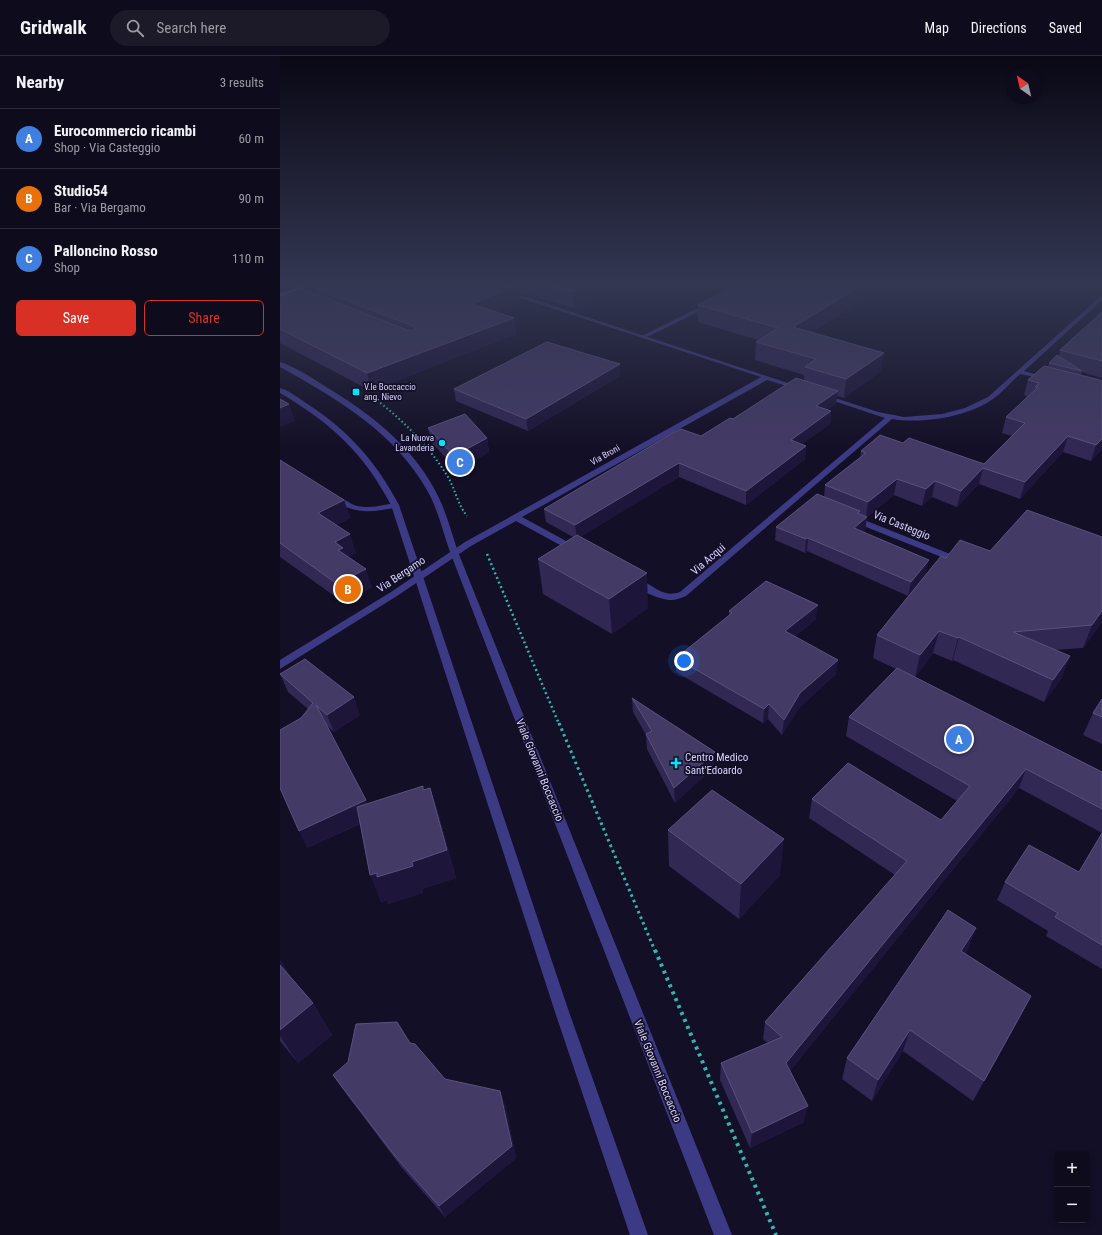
<!DOCTYPE html>
<meta charset="utf-8">
<style>
:root{--surface:#0e0b1c;--page:#1c1929;--text:#f1f3f6;--muted:#9b9ba3;--line:#2e2b3b;--accent:#d93025}
body{margin:0;font-family:"Roboto Condensed",sans-serif;background:var(--page);color:var(--text)}
.controls{position:absolute;right:12px;bottom:12px;display:grid;overflow:hidden;border-radius:6px;box-shadow:0 2px 6px #0003}
.controls button{width:36px;height:36px;display:grid;place-items:center;padding:0;border:0;border-bottom:1px solid var(--line);background:var(--surface);color:var(--text);font:20px sans-serif}
.compass{position:absolute;left:726px;top:12px;width:36px;height:36px;border-radius:50%;background:var(--surface);box-shadow:0 2px 6px #0003;rotate:326deg}
.you{position:absolute;left:404px;top:605px;width:14px;height:14px;margin:-10px;border:3px solid #fff;border-radius:50%;background:#1a73e8;box-shadow:0 0 0 6px #1a73e833}
.badge{display:grid;place-items:center;width:26px;height:26px;border-radius:50%;background:var(--accent);color:#fff;font-size:13px;font-weight:700}
.pin{position:absolute;translate:-50% -50%;border:2px solid #fff;box-shadow:0 1px 4px #0006}
.list{margin:0;padding:0;list-style:none}
h2{display:flex;justify-content:space-between;align-items:center;height:52px;margin:0;padding:0 16px;font-size:17px}
h2 small{font-size:13px;font-weight:400;color:var(--muted)}
.list li{display:grid;grid-template-columns:26px 1fr auto;gap:12px;align-items:center;box-sizing:border-box;height:60px;padding:0 16px;border-top:1px solid var(--line)}
.list b{display:block;font-size:15px;white-space:nowrap}
.list p{margin:0;font-size:13px;white-space:nowrap;color:var(--muted)}
.list em{font-size:13px;font-style:normal;color:var(--muted)}
.actions{display:flex;gap:8px;padding:12px 16px}
.actions a{flex:1;padding:9px 0;border:1px solid var(--accent);border-radius:6px;text-align:center;font-size:14px;color:var(--accent)}
.actions .main{background:var(--accent);color:#fff}
.icon{flex:none;width:22px;height:22px;fill:none;stroke:currentColor;stroke-width:2;stroke-linecap:round;stroke-linejoin:round}
.map{position:relative;flex:none;width:822px;height:1179px;overflow:hidden}
header{display:flex;align-items:center;gap:24px;box-sizing:border-box;height:56px;padding:0 20px;background:var(--surface);border-bottom:1px solid var(--line)}
header strong{font-size:19px}
nav{display:flex;gap:22px;margin-inline-start:auto;font-size:14px}
.search{width:280px;height:36px;background:var(--page);display:flex;align-items:center;gap:10px;box-sizing:border-box;padding:0 14px;border-radius:22px;color:var(--muted);font-size:15px}
main{display:flex}
aside{flex:1;background:var(--surface)}
.map>svg:first-child{display:block}
.lines{fill:none;stroke-linecap:round;stroke-linejoin:round}
.path-far4{stroke:#2fb8b0;stroke-width:1.5;stroke-dasharray:1 2;stroke-linecap:butt}
.path-far3{stroke:#2fb8b0;stroke-width:2;stroke-dasharray:1.5 2.5;stroke-linecap:butt}
.path-far2{stroke:#2fb8b0;stroke-width:2.5;stroke-dasharray:2 3;stroke-linecap:butt}
.path-far1{stroke:#2fb8b0;stroke-width:3;stroke-dasharray:2.5 3.5;stroke-linecap:butt}
.path{stroke:#2fb8b0;stroke-width:4;stroke-dasharray:3 4.5;stroke-linecap:butt}
.service{fill:#3d3a85;fill-rule:evenodd}
.minor{fill:#3d3a85;fill-rule:evenodd}
.tertiary{fill:#3d3a85;fill-rule:evenodd}
.secondary{fill:#6f6bff;fill-rule:evenodd}
.wall{fill:#312854}
.shaded-wall{fill:#1d163a}
.building{fill:#433a66;stroke:#5a527e}
.poi-dot{fill:#00e5ff;stroke:#130f26;stroke-width:1.5}
.labels{text-anchor:middle;stroke-width:3.5;stroke-linejoin:round;paint-order:stroke}
.far-poi-label{font-size:9px;fill:#d9d4ff;stroke:#130f26;text-anchor:start}
.far-street-label{font-size:9px;fill:#d9d4ff;stroke:#130f26}
.street-label{font-size:11px;fill:#d9d4ff;stroke:#130f26}
.poi-label{font-size:11px;fill:#d9d4ff;stroke:#130f26;text-anchor:start}
</style>
<header>
<strong>Gridwalk</strong>
<div class="search"><svg class="icon" aria-label="search" viewBox="0 0 24 24"><circle cx="10" cy="10" r="6"/><path d="M15 15l6 6"/></svg>Search here</div>
<nav><a>Map</a><a>Directions</a><a>Saved</a></nav>
</header>
<main>
<aside>
<h2>Nearby<small>3 results</small></h2>
<ul class="list">
<li><span class="badge" style="background:#3f7fe0">A</span><div><b>Eurocommercio ricambi</b><p>Shop · Via Casteggio</p></div><em>60 m</em></li>
<li><span class="badge" style="background:#e8710a">B</span><div><b>Studio54</b><p>Bar · Via Bergamo</p></div><em>90 m</em></li>
<li><span class="badge" style="background:#3f7fe0">C</span><div><b>Palloncino Rosso</b><p>Shop</p></div><em>110 m</em></li>
</ul>
<div class="actions"><a class="main">Save</a><a>Share</a></div>
</aside>
<div class="map">
<svg width="822" height="1179" viewBox="0 0 822 1179">
<rect width="100%" height="100%" fill="#130f26"/>
<g class="lines">
<path class="path-far4" d="M90,339l5,4"/>
<path class="path-far3" d="M94,342c29,22 55,48 74,79 7,12 10,28 19,39"/>
<path class="path-far2" d="M207,498l72,170"/>
<path class="path-far1" d="M279,667l96,228"/>
<path class="path" d="M375,894l121,285"/>
<path class="service" d="M430,246l2,1v2l-65,32 -5,-1z"/>
<path class="minor" d="M201,228h6l316,104 -3,2 -33,-10 -245,137 57,31 1,2 -1,2h-6l-57,-31 -45,25 -74,50 -117,73v-9l111,-68 74,-50 296,-165 -280,-92z
M822,239v5l-78,71 24,7v2l-28,-6c-9,8 -17,18 -27,25 -25,18 -71,25 -101,20l-206,177c-5,2 -10,4 -15,4 -11,0 -33,-10 -40,-18l2,-2c14,-4 26,20 47,12l205,-174 -63,-21v-2h4l52,17 26,5 38,-3 23,-6 23,-11z
M51,440c9,-2 18,8 26,10 13,3 26,-1 38,-3l4,2 -1,2c-27,6 -42,7 -67,-7z
M574,460l96,38 1,2 -1,2h-6l-93,-37 -1,-2z"/>
<path class="tertiary" d="M0,306c17,5 38,20 53,29 43,27 84,60 106,107 8,17 13,36 19,54l274,683h-18l-264,-683c-7,-20 -12,-42 -22,-60 -33,-60 -91,-93 -148,-125z
M0,332c10,3 20,11 29,17 40,26 68,58 90,100l169,504 80,226h-18l-76,-226 -163,-504c-28,-53 -60,-82 -111,-112z"/>
<path class="secondary" d="M29,228h7l-36,13v-4z"/>
</g>
<path class="wall" d="M48,228h301l-55,24 -55,-16 1,8 -26,11 20,7 2,16 -145,57 -91,-48v-45l37,-3 -2,-7z
M454,228h153l-76,49 70,38 -37,27 -7,-2 -1,7 -9,7 4,1 -1,13 -28,20 4,2 -1,13 -59,46 -67,-28 -99,60 68,71 -36,26 -69,-40 -5,-35 35,-22 -27,-15 -2,-13 157,-73 103,-55v-6l-49,-15 1,-18 2,-2 -60,-18v-17l36,-20z
M822,256v66l-20,-6 -1,3 21,74 -11,12 -28,-9 -43,47 -41,-15 -22,23 -25,-10 -10,9 -28,-11 -27,22 -2,14 -2,1 63,41 -18,23 -101,-45 -2,2 -30,-13 1,-13 48,-30 1,-12 35,-28 1,-6 42,-8 81,21 28,-28 -10,-3 4,-16 22,-20 -4,-2 4,-15 20,-13 1,-4 10,-7 1,-6z
M340,308v12l-92,55 -72,-30 -2,-12z
M148,372l59,10 2,14 -32,18 -26,-28z
M0,404l64,40 6,18 -14,7 20,28 -8,4 24,30 -28,16 -64,-46z
M661,500l161,66 -19,26 -28,2 15,6 -9,23 -17,23 -91,-42 -1,1 -19,-8 -18,24 187,95v61l-83,-45 -229,283 14,51 -54,26 -30,-68 1,-17 47,-20 -5,-4 2,-17 130,-147 -86,-57 3,-19 129,21 16,-19 -111,-65 3,-19 47,-48 -23,-11 4,-23z
M449,555l87,8 -21,17 41,38 -37,34 -17,27 -14,-16 -5,4 -87,-51v-14l53,-42z
M0,618l80,41 -26,17 -7,-6 40,78 57,-14 6,-2 9,28 17,62 -34,11 1,4 -35,11 -1,-4 -6,2 -21,-78 -53,24 -6,-130 7,-9 -20,-17z
M352,642l82,69 -39,36 -28,-54 -1,-14 -13,-23z
M822,643v45l-19,-9 10,-22z
M388,774l112,45 -41,44 -70,-53z
M822,777v136l-56,-33 2,-5 -51,-31 8,-18 74,-10z
M688,894l-3,4 66,42 -11,21 -47,84 -70,-50 -31,50 -30,-22 5,-21z
M0,904l10,16 23,27 19,32 -34,28 -18,-22z
M130,987l35,36 60,25 11,54 -71,59 -43,-49 -61,-81 -8,-12z"/>
<path class="shaded-wall" d="M238,228l2,16 -45,20 -3,-16z
M313,228h36l-55,24 -2,-16z
M584,228h23l-95,61 1,-18z
M234,262l2,16 -145,57 -4,-18z
M604,297l-3,18 -37,27 2,-19z
M340,308v12l-92,55 -2,-12z
M558,335l-2,12 -21,16 1,-13z
M9,348l6,17 -15,6v-19z
M551,355l-1,13 -40,29 1,-13z
M788,380l-5,16 -43,47 5,-17z
M207,382l2,14 -32,18 -3,-14z
M822,383v10l-11,12 5,-16z
M526,390l-1,13 -59,46v-14z
M399,407v14l-102,62 -2,-14z
M703,412l-4,16 -22,23 4,-16z
M617,423l-3,16 -27,22 -2,14 -13,11 2,-14 12,-10 2,-16z
M655,425l-3,16 -10,9 4,-17z
M64,444l6,18 -27,13 -5,-18z
M70,478l6,19 -10,5 -2,11 -9,-27z
M528,482l-1,13 -2,2 1,-14z
M649,504l-3,13 -18,23 3,-14z
M86,513l6,18 -28,16 -7,-19z
M367,517l1,35 -36,26 -3,-35z
M538,549l-2,14 -33,26 2,-14z
M822,555v11l-19,26 9,-23z
M659,575l-6,22 -18,25 5,-23z
M679,581l-6,23 -1,1 6,-23z
M790,600l-9,23 -17,23 9,-22z
M558,604l-2,14 -37,34 -17,27 2,-15 16,-27z
M74,641l6,18 -26,17 -7,-17z
M489,648l-1,15 -5,4 1,-14z
M435,696l-1,15 -39,36 -1,-15z
M746,713l-7,19 -236,292 3,-17z
M150,732l9,28 17,62 -34,11 1,4 -35,11 -1,-4 -6,2 -11,-27 42,-13z
M86,744l6,18 -65,30 -8,-17z
M504,783l-4,36 -41,44 2,-35z
M696,872l-8,22 -16,24 9,-23z
M0,904l12,20 -12,-9z
M751,940l-11,21 -47,84 11,-20z
M33,947l19,32 -34,28 -18,-27v-6z
M630,974l-7,21 -31,50 6,-21z
M220,1035l5,13 11,54 -71,59 -6,-11z
M528,1050l-4,16 -54,26 2,-15z"/>
<path class="building" d="M48,228h190l-46,20 42,14 -147,55 -87,-44v-31l26,-8 103,41 6,-1v-3l-100,-39z
M262,228h51l-21,8z
M458,228h126l-71,43 91,26 -38,26 -41,-12 11,-8 -60,-17 22,-14 -80,-23z
M822,256v49l-42,-11z
M267,286l73,22 -94,55 -72,-30z
M777,299l25,16 -33,-8z
M764,310l56,14 2,1v58l-6,6 -28,-9 -43,46 -42,-14 -22,23 -26,-10 -9,8 -29,-10 -29,23 -43,-17 41,-32 -5,-2 19,-16 23,8 6,-5 75,26 41,-41 -19,-6 32,-30h-3l4,-4 -11,-3z
M516,322l42,13 -22,15 15,5 -40,29 15,6 -60,45 -67,-28 -104,62 -31,-16 127,-75 10,-5 20,7 29,-18 3,1z
M0,343l9,5 -9,4z
M185,358l22,24 -33,18 -26,-28z
M0,404l64,40 -26,13 32,21 -15,8 8,6 -5,2 28,19 -29,15 -57,-41z
M537,438l43,17 -3,2 10,4 -13,11 75,32 -18,22 -103,-44 -2,1 -30,-12z
M747,454l75,27v74l-10,14 -79,7 57,24 -17,24 -94,-43 -1,1 -19,-7 -19,24 -43,-20 64,-79 5,2 14,-18 30,11z
M297,479l70,38 -38,26 -71,-40z
M486,525l52,24 -33,26 53,29 -38,33 -16,27 -15,-16 -5,5 -88,-51 56,-45 -3,-2z
M25,603l49,38 -27,18 -11,-10 50,95 -67,31 -19,-43v-58l21,-12 12,-15 -33,-29z
M617,612l205,104v37l-76,-40 -240,294 22,43 -56,27 -31,-70 61,-26 -17,-15 142,-161 -95,-62 36,-36 93,57 29,-34 -121,-69z
M352,642l83,54 -41,36 -28,-54 6,-3z
M822,643v18l-9,-4z
M143,730v4l7,-2 17,62 -35,12 1,4 -36,11v-4l-7,2 -13,-68z
M432,734l72,49 -43,45 -73,-54z
M822,777v112l-47,-28 3,-4 -53,-31 24,-37 50,27z
M668,854l28,18 -15,23 70,45 -47,85 -74,-51 -32,50 -31,-22z
M0,909l33,38 -33,27z
M117,966l13,21 5,1 30,35 55,12 12,55 -73,60 -44,-50 -62,-81 15,-13 8,-38z"/>
<linearGradient id="sky" x2="0" y2="1"><stop stop-color="#0a0815"/><stop offset="0.58" stop-color="#333752"/><stop offset="1" stop-color="#333752" stop-opacity="0"/></linearGradient>
<rect width="822" height="393" fill="url(#sky)"/>
<g class="poi-dot">
<rect x="72" y="332" width="8" height="8" rx="2"/>
<circle cx="162" cy="387" r="4"/>
<path d="M394 701h4v4h4v4h-4v4h-4v-4h-4v-4h4z"/>
</g>
<g class="labels">
<g class="far-poi-label">
<text x="84" y="334">V.le Boccaccio<tspan x="84" dy="10">ang. Nievo</tspan></text>
<text x="154" y="385" text-anchor="end">La Nuova<tspan x="154" dy="10">Lavanderia</tspan></text>
</g>
<g class="far-street-label">
<text transform="translate(325 399) rotate(-29)" y="3">Via Broni</text>
</g>
<g class="street-label">
<text transform="translate(622 469) rotate(22)" y="4">Via Casteggio</text>
<text transform="translate(428 503) rotate(-41)" y="4">Via Acqui</text>
<text transform="translate(121 518) rotate(-34)" y="4">Via Bergamo</text>
<text transform="translate(260 714) rotate(68)" y="4">Viale Giovanni Boccaccio</text>
<text transform="translate(378 1015) rotate(68)" y="4">Viale Giovanni Boccaccio</text>
</g>
<g class="poi-label">
<text x="405" y="705">Centro Medico<tspan x="405" dy="13">Sant'Edoardo</tspan></text>
</g>
</g>
</svg>
<div class="controls">
<button>+</button>
<button>−</button>
</div>
<svg class="compass" viewBox="-18 -18 36 36"><path d="M0-13l5 13h-10z" fill="#e53935"/><path d="M0 13l5-13h-10z" fill="#9b9ba3"/></svg>
<div class="you"></div>
<div class="pin badge" style="left:679px;top:683px;background:#3f7fe0">A</div>
<div class="pin badge" style="left:68px;top:533px;background:#e8710a">B</div>
<div class="pin badge" style="left:180px;top:406px;background:#3f7fe0">C</div>
</div>
</main>
